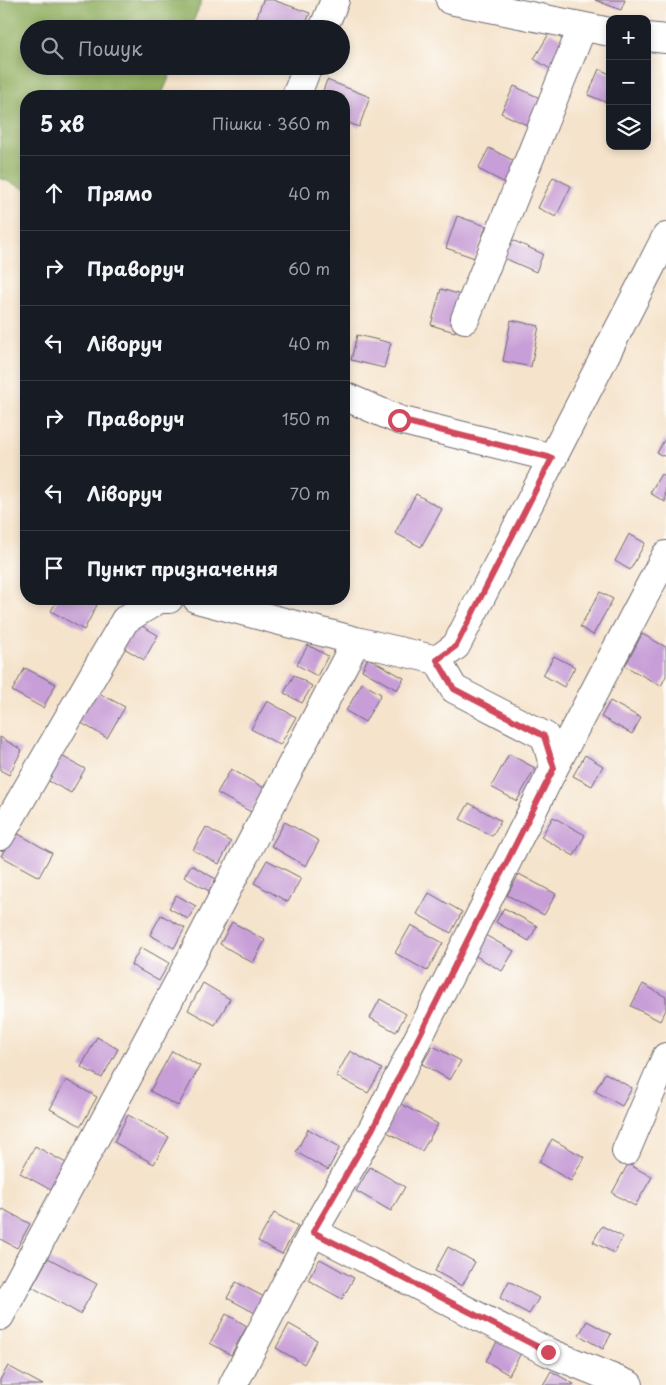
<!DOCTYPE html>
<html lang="uk">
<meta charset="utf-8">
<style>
:root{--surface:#171b24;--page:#20242c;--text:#f1f3f6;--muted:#9ea1a6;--line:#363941}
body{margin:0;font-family:"Playpen Sans",sans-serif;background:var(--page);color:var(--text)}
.controls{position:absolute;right:15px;top:15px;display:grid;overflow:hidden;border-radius:10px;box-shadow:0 2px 8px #0003}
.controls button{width:45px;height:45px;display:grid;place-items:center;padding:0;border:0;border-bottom:1px solid var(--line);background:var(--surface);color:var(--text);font:25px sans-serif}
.stop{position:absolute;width:15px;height:15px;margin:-11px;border:4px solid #d1495b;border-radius:50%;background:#fff}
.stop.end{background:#d1495b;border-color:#fff;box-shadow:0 1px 5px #0008}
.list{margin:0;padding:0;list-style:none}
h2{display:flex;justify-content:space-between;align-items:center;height:65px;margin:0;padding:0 20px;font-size:21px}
h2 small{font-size:16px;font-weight:400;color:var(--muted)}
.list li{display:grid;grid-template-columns:32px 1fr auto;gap:15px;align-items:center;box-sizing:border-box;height:75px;padding:0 20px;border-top:1px solid var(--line)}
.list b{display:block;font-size:19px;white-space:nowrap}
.list em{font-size:16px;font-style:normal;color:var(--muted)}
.icon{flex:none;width:28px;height:28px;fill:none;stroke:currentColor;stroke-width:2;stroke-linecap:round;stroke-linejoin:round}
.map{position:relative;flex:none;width:666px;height:1385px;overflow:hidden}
.search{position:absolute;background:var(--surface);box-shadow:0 2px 8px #0003;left:20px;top:20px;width:330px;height:55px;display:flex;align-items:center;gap:12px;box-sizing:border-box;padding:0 18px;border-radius:28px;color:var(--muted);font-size:19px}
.panel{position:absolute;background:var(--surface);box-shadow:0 2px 8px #0003;left:20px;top:90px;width:330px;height:515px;border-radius:20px}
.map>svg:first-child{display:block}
.forest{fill:#92b063;stroke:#5a694f}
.building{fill:#c79ed7}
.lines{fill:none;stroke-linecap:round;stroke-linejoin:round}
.minor-casing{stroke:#6c666d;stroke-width:30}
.minor{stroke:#fff;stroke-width:28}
.route{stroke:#d1495b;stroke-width:6}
</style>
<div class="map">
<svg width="666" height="1385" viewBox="0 0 666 1385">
<rect width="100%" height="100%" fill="#fdfcf7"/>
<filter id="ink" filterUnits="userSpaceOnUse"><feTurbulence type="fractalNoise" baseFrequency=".02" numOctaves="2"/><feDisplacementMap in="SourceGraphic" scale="10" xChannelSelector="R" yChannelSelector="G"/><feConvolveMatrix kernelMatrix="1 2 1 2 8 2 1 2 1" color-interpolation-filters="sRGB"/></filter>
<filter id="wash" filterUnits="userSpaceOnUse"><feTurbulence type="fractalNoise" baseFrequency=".0096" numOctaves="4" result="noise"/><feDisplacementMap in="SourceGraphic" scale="20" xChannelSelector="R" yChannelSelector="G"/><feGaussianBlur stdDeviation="1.12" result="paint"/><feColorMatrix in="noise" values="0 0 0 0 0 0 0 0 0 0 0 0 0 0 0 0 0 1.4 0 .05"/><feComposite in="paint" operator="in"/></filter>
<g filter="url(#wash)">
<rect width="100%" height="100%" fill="#f5e3cb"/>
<path class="forest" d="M0,0h202l-12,29h-161v37h145l-13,30h-135v93l-26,-11z"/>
<g id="blocks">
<path class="building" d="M263,0h10l37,13 -6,16h-38l-12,-4z
M595,0h30l-4,10z
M550,32l19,11 -17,27 -18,-11z
M599,69l11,5v30l-22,-9z
M327,80l43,17 -11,30 -15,-6v-25h-23z
M514,86l28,13 -13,27 -28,-13z
M489,148l31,16 -11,21 -31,-16z
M553,177l18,9 -15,31 -18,-9z
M457,216l29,10 -11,32 -29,-10z
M512,240l31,14 -7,18 -32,-14z
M441,289l24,7 -10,36 -24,-7z
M511,320l28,6 -8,41 -28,-6z
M357,335l34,8 -7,25 -33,-8z
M666,437v20l-9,-4z
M661,474l5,3 -1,25 -15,-9z
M416,494l26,15 -21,38 -26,-14z
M629,534l16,9 -15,27 -15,-9z
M600,592l13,7 -20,36 -13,-8z
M58,599h27l12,6 -13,25 -33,-19z
M133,621l25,14 -14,25 -25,-15z
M642,634l24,13v29l-5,10 -36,-20z
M308,645l20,11 -11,20 -20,-11z
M554,656l21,11 -11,20 -21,-12z
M368,658l36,20 -7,12 -35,-20z
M25,668l31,16 -13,24 -31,-17z
M294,675l18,11 -10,17 -18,-10z
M362,683l19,11 -16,28 -19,-11z
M95,691l30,16 -18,31 -29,-17z
M267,701l29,16 -16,28 -29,-16z
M610,701l31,17 -9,16 -31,-17z
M0,737l22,13 -13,25 -9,-5z
M58,754l27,15 -14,24 -26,-14z
M509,754l26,14 -18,33 -26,-14z
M585,755l18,11 -11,20 -19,-10z
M231,769l33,19 -13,24 -34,-19z
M469,803l32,18 -9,15 -32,-17z
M553,817l32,18 -11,21 -33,-19z
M285,822l34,19 -13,25 -35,-20z
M206,827l25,15 -12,22 -26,-14z
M15,832l37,21 -13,24 -38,-21z
M267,860l34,18 -13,24 -34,-19z
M191,865l25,14 -7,12 -25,-14z
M519,874l37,20 -12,21 -37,-20z
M429,893l33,19 -11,21 -34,-19z
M176,895l20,11 -8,13 -19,-11z
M504,908l33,18 -8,15 -33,-19z
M161,915l24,13 -11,20 -24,-13z
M232,922l33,18 -12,23 -33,-19z
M411,925l32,18 -16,28 -32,-18z
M485,935l29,16 -12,20 -28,-16z
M141,947l28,16 -10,18 -28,-16z
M203,983l27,16 -15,26 -27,-15z
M643,984l23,13v13l-6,11 -29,-15z
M380,999l26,15 -10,18 -26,-14z
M97,1037l21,12 -16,29 -21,-11z
M433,1046l28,15 -11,19 -28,-16z
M172,1051l28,15 -22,40 -28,-15z
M350,1051l32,18 -14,24 -32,-17z
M605,1073l27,15 -10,18 -27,-15z
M66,1080l31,17 -16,29 -31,-17z
M401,1104l37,20 -16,27 -37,-20z
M128,1115l41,22 -15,27 -40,-22z
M308,1129l32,18 -12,23 -32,-18z
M552,1139l32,18 -13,24 -32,-19z
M35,1146l31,17 -15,27 -31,-17z
M628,1164l24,13 -17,29 -23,-13z
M370,1167l35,20 -14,24 -35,-20z
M3,1209l27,15 -13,24 -17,-9v-26z
M274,1213l24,13 -16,28 -24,-13z
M602,1226l21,11 -9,16 -21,-11z
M448,1247l27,15 -13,24 -27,-15z
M48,1258l49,26 -17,30 -48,-27z
M320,1259l34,19 -12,21 -34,-19z
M509,1281l30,17 -10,16 -29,-16z
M236,1282l30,16 -9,16 -30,-16z
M226,1314l21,12 -16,29 -21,-12z
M587,1321l24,13 -8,15 -24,-14z
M289,1324l28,16 -13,24 -28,-16z
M498,1340l23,13 -12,22 -23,-14z
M8,1366l35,19h-43v-5z
M551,1371l23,13 -1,1h-30z"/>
</g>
</g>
<g filter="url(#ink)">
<use href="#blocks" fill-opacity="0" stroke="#6c666d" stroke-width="1"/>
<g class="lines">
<defs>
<path id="minor" d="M450,0l160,32
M323,29l12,-29
M647,37l19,2
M296,96l12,-30
M465,319l117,-291
M344,396l55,24 154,38
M197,599l159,42 81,19 19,-14 210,-409
M554,768l112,-213
M0,836l125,-216 34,-21h10
M626,1151l40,-94
M313,1232l235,120 81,33
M0,1316l184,-344 172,-331
M233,1385l80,-153 60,-104 181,-360 -9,-32 -91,-47 -17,-29"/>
</defs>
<use href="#minor" class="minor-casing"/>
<use href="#minor" class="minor"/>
</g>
</g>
<g class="lines" filter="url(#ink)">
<path class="route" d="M399,420l153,38 -96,188 -19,14 17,29 90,47 10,32 -181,360 -60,104 235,120"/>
</g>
</svg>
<div class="controls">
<button>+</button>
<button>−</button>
<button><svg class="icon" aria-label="layers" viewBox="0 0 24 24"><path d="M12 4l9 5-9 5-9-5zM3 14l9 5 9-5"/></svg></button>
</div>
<div class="stop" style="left:399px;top:420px"></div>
<div class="stop end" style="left:548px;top:1352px"></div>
<div class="search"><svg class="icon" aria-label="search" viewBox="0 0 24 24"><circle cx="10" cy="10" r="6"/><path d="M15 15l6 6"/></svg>Пошук</div>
<section class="panel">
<h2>5 хв<small>Пішки · 360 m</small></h2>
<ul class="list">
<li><svg class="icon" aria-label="ahead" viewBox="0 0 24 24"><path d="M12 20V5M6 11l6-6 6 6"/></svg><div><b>Прямо</b></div><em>40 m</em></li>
<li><svg class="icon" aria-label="right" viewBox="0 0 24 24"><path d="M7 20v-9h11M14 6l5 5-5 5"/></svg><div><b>Праворуч</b></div><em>60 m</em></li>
<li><svg class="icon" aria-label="left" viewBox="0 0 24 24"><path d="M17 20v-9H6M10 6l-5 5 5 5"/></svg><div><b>Ліворуч</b></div><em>40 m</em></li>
<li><svg class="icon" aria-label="right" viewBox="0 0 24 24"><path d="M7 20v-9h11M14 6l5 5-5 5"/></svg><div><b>Праворуч</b></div><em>150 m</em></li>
<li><svg class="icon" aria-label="left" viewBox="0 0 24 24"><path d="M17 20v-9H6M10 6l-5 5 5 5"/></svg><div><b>Ліворуч</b></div><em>70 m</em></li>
<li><svg class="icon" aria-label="arrive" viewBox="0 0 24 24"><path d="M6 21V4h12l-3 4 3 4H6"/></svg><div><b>Пункт призначення</b></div></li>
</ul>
</section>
</div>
